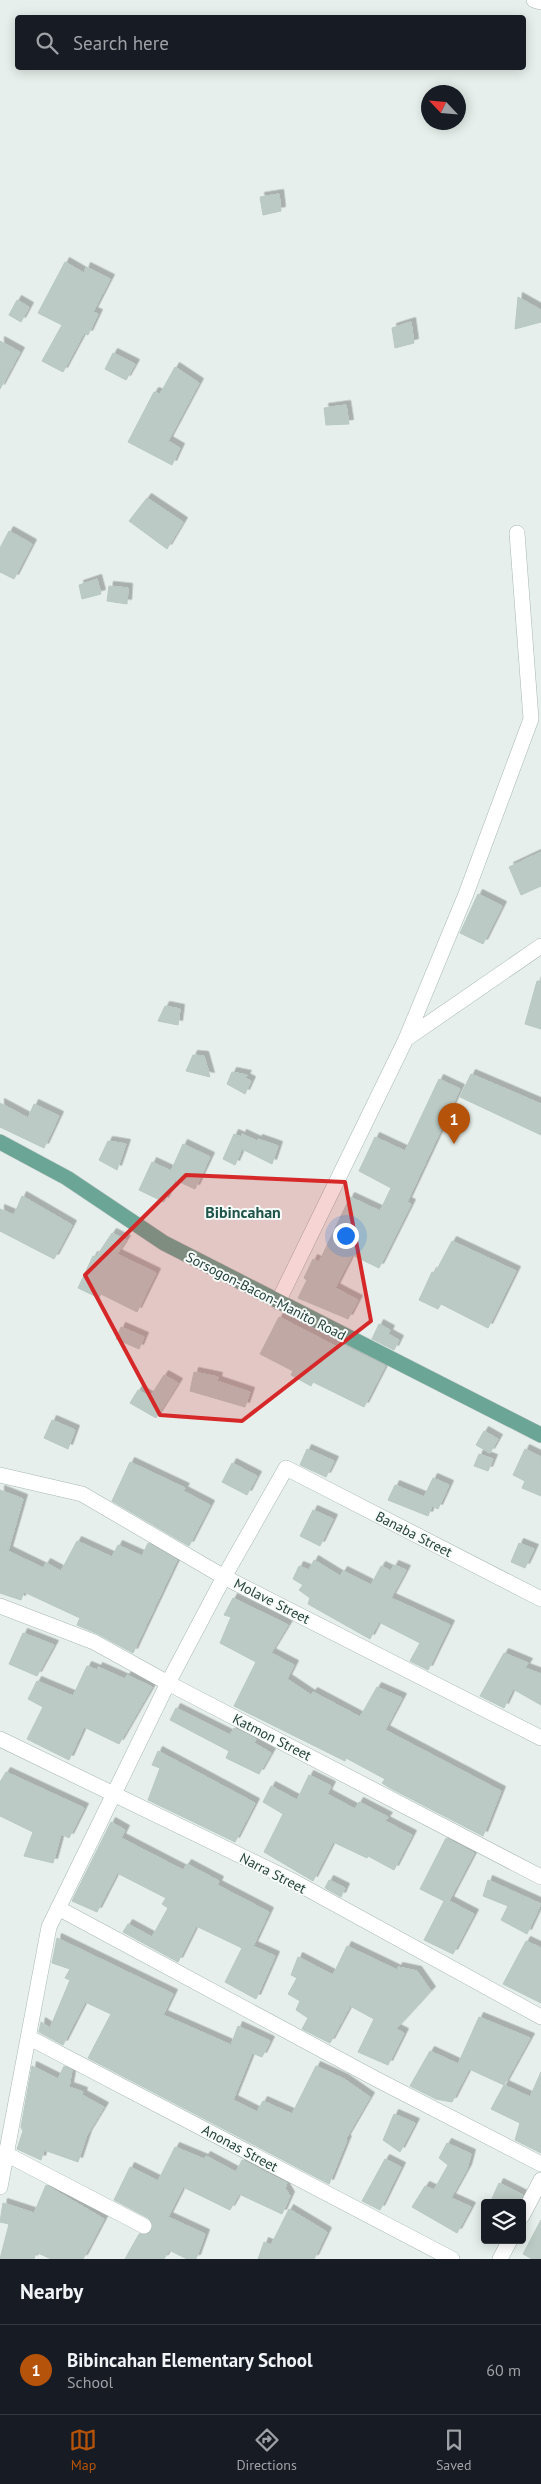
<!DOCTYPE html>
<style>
:root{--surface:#171b24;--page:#242831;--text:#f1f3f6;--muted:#9ea1a6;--line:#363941;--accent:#b45309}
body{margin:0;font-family:"PT Sans",sans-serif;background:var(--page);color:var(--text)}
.controls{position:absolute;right:15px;bottom:15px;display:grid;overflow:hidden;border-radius:5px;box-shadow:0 2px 12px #0003}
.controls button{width:45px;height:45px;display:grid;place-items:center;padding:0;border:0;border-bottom:1px solid var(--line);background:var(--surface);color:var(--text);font:25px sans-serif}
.compass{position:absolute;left:421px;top:85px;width:45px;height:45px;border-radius:50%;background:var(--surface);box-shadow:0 2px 12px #0003;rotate:296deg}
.you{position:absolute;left:345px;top:1235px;width:18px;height:18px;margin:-12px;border:4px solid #fff;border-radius:50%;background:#1a73e8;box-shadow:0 0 0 8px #1a73e833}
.badge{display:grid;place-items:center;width:32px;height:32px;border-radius:50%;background:var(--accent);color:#fff;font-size:16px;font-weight:700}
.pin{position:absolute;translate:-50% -41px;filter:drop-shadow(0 1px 2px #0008)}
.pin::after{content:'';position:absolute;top:26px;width:18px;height:15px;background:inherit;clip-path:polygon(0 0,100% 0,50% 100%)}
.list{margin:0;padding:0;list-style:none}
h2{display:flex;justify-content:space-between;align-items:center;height:65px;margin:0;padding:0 20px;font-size:21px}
h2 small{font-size:16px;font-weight:400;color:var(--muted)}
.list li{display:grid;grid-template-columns:32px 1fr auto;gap:15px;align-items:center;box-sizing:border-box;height:90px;padding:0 20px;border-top:1px solid var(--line)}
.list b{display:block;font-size:19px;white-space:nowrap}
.list p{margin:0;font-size:16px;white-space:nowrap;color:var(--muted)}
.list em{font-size:16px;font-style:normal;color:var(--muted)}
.icon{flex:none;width:28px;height:28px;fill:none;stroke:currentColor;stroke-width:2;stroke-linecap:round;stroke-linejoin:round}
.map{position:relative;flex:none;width:541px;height:2259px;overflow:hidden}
.search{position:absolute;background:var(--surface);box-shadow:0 2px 12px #0003;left:15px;right:15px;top:15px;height:55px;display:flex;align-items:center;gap:12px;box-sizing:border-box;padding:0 18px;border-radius:5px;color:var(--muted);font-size:19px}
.sheet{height:155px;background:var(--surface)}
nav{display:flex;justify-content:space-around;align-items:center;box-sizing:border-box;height:70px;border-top:1px solid var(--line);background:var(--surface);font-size:14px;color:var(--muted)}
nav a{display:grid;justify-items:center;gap:2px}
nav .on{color:var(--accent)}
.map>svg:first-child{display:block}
.building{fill:#bbcac4;stroke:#b8c9c2;filter:url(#shadow)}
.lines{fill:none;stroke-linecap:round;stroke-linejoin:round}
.minor-casing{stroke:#a8b8b2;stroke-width:16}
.major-casing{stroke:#c2cac8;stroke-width:16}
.minor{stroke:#fff;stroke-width:15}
.major{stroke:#6aa596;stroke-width:15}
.marked{fill:#d62828;fill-opacity:0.2;stroke:#d62828;stroke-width:4;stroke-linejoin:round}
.labels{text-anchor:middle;stroke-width:4;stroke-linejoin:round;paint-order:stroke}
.street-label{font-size:14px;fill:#24423a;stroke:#f7fbf9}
.quarter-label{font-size:16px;font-weight:bold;fill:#1f5548;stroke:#f7fbf9}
</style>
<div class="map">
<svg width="541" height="2259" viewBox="0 0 541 2259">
<defs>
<filter id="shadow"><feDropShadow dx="4.5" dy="-4.5" stdDeviation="0" flood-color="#0004"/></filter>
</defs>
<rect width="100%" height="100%" fill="#e6efeb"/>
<path class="building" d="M279,194l2,17 -18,4 -3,-18z
M65,262l19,11 2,-6 24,12 -17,33 5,2 -10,21 -4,-2 -21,39 -21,-11 20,-36 -24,-12z
M518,297l23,13v12l-26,7z
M17,300l12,7 -8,15 -12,-7z
M411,322l3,21 -19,5 -3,-20z
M0,341l20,11 -20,37z
M113,353l22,11 -9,16 -21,-11z
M175,367l24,16 -31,58 12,7 -8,17 -44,-23 26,-50 6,2z
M346,405l3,19 -23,1 -2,-17z
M147,498l36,24 -16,27 -38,-28z
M9,531l23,13 -18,35 -14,-7v-24z
M97,579l4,15 -19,5 -3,-14z
M109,586l19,2 -1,16 -20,-3z
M541,852v34l-20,9 -12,-28z
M478,894l24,12 -19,38 -23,-11z
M537,981h4v48l-16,-5z
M165,1006l15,3 -2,16 -20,-4z
M193,1055l11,1 6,21 -24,-6z
M232,1072l15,3 -2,3 6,3 -6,13 -18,-10z
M471,1074l70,30v31l-81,-38z
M439,1079l21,10 -53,113 4,2 -32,64 -27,-13 -17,33 23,12 -10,19 -50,-21 9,-18 -3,-2 9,-19 6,3 31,-65 30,14 11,-23 -32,-17 16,-34 30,14z
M0,1103l28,15 6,-14 25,12 -15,32 -44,-21z
M234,1134l7,3 1,-3 15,7 1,-2 20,7 -6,18 -30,-15 -7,16 -12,-6z
M108,1141l18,3 -9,26 -18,-10z
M183,1144l27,13 -15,32 -20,-9 -11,22 -25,-12 13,-28 19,9z
M22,1196l50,29 -18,34 -54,-28v-22l14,6z
M112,1233l14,7 -9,14 39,19 -19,39 -36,-18 -2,4 -21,-10 15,-32 3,1z
M452,1241l64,30 -28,57 -47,-24 -3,5 -19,-9 13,-28 3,1z
M279,1317l58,30 2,-4 46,23 -21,41 -51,-25 -2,4 -20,-11 2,-4 -33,-17z
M379,1324l11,6 -2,4 11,6 -5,10 -22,-11z
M121,1327l23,10 -5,12 -23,-10z
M194,1372l24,5 -1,4 33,11 -5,15 -55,-16z
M164,1375l14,8 -22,35 -26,-15 8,-13 12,7z
M52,1420l23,10 -7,19 -24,-11z
M484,1431l14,8 -8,14 -14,-8z
M307,1449l27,12 -8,16 -26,-12z
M525,1449l16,8v39l-19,-8 3,-7 -12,-6z
M479,1454l14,5 -5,12 -14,-5z
M130,1462l55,26 -2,3 27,14 -21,41 -77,-45z
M232,1463l25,13 -10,19 -25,-13z
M433,1478l16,7 -11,24 -6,-3 -4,10 -40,-16 7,-15 29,12z
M0,1490l23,9 -15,52 35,17 3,-5 15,8 16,-30 35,16 6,-12 24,11 6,-13 29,17 -44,93 -35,-19 -21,-9 3,-7 -56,-26 -3,8 -21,-7z
M313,1510l20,9 -13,27 -20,-10z
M519,1543l15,6 -9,19 -14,-6z
M314,1560l26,16 3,-5 28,14 10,-19 10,5 3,-6 12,5 -15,28 59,27 -22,45 -18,-9 10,-18 -41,-21 -9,17 -62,-35 2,-6 -11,-8 4,-5 -10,-6 6,-13 10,4z
M233,1598l55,27 -17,28 23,12 -7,14 24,16 2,-3 47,25 17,-30 25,11 -17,32 116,61 -18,45 -93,-48 -8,-5 3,-4 -39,-21 -1,3 -111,-55 22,-44 -36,-19 11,-26 -7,-2z
M23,1633l31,12 -17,31 -28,-12z
M504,1653l24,10 -3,5 16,6v31l-28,-16 -9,19 -24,-12z
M87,1666l10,4 1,-3 27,12 2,-4 25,12 -33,57 -35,-17 -15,33 -42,-21 16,-32 -15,-8 9,-18 36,15z
M176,1708l54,27 4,-7 22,11 -2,4 17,10 -12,21 -33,-16 3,-7 -59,-31z
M158,1751l97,52 -20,39 -87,-42 12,-32 -8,-3z
M6,1772l78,36 -15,30 -8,-4 -8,29 -29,-7 9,-24 -33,-16v-34z
M309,1775l22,11 -4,8 28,15 4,-7 29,15 -3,4 27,14 -18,35 -26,-14 -1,2 -34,-16 -20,39 -49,-29 19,-38 -20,-12 8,-16 26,14z
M111,1822l14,8 -4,8 62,32 4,-6 32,17 -2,4 52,27 -16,34 22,10 -19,43 -31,-17 17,-34 -46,-22 -18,36 -55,-30 5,-8 24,13 16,-29 -6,-4 4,-6 -49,-25 -20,39 -25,-11z
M446,1838l28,15 -25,48 25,13 -21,40 -29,-14 20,-39 -24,-12z
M329,1880l16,8 -4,9 -16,-9z
M488,1880l53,24 -14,30 -26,-14 7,-14 -25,-10z
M57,1938l116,56 -10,21 68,30 7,-19 32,15 -8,16 -10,-4 -19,47 24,12 6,-11 29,13 24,-48 28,13 26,18 -25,43h2l-18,44 -241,-126 23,-44 -26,-12 -22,43 -24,-13 2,-10 9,6 20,-48 -5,-2 5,-9 -18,-6z
M526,1941l15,7v55l-38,-19z
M347,1946l50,24 1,-3 19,4 14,20 -35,38 8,4 -16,32 -30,-13 16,-33 -24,-13 -20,37 -28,-14 6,-11 -12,-8 4,-9 -12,-7 9,-16 -6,-3 7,-18 35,18z
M479,2017l51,21 -26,47 -35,-16 -17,33 -16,-3 -26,-13 20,-35 28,13z
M32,2066l26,13 6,-13 8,4 -3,17 14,5 -1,3 22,12 -17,28 -9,27 -34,-12 -3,10 -24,-11 6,-18 -2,-4z
M541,2072v81l-26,-13 5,-17 -29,-14 13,-24 26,12z
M394,2114l21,9 -15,29 -17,-12z
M447,2143l24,11 -4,15 -16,29 20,9 -14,26 -45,-26 13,-21 9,4 14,-25 -9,-7z
M175,2147l29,12 2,-3 30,16 6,-12 45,23 -2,5 5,8 -8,18 -43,-20 -9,16 -47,-23 -15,30 37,17 -9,25h-9l-18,-9 -5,9h-39l14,-25h10l4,-9 -5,-7 -34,-18 16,-33 28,14z
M385,2159l16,8 -21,43 -18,-9z
M499,2183l24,12 -5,8h-28z
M46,2185l58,34 -21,40h-32l-15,-7 -2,7h-34l9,-35 -9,-2 3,-19 31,10z
M289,2209l38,23 -13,27h-56l6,-17 7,3z
M541,2220v39h-9l-9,-5z"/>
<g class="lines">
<defs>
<path id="minor" d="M534,0l7,2
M406,1039l135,-93
M278,1302l128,-263 60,-145 65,-175 -14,-186
M0,1475l82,19 142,83 317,161
M0,1606l94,36 74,41 373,194
M0,1739l293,142 248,136
M58,1908l318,171 165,85
M28,2037l424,222
M6,2154l138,72
M0,2187l49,-260 119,-244 56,-106 62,-109 255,131
M522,2216l19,-36
M500,2259l10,-19"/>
<path id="major" d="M0,1142l67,36 97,65 377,192"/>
</defs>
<use href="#minor" class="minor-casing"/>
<use href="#major" class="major-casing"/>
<use href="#minor" class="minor"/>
<use href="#major" class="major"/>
</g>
<path class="marked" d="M186,1175l159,7 26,139 -129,100 -82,-6 -75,-140z"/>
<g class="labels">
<g class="street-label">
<text transform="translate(266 1296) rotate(27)" y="5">Sorsogon-Bacon-Manito Road</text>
<text transform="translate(414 1534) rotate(27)" y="5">Banaba Street</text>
<text transform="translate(272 1601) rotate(27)" y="5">Molave Street</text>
<text transform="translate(272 1737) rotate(27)" y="5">Katmon Street</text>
<text transform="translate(273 1873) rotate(27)" y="5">Narra Street</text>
<text transform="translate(240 2148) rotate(28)" y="5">Anonas Street</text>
</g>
<g class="quarter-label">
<text x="243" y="1218">Bibincahan</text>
</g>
</g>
</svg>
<div class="controls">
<button><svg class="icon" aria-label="layers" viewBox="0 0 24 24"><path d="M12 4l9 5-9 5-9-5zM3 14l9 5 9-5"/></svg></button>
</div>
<svg class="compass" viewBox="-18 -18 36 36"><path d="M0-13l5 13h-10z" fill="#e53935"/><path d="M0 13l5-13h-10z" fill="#9ea1a6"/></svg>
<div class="you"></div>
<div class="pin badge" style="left:454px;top:1144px">1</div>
<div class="search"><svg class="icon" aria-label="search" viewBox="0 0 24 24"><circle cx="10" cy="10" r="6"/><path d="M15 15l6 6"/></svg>Search here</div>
</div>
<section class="sheet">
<h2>Nearby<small></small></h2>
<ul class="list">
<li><span class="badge">1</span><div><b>Bibincahan Elementary School</b><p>School</p></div><em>60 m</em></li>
</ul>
</section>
<nav>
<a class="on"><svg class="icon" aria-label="map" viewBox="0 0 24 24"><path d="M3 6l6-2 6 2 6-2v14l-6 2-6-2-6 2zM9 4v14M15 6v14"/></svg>Map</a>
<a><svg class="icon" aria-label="directions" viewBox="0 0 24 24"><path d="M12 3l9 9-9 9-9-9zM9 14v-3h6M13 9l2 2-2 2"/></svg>Directions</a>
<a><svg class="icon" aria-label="saved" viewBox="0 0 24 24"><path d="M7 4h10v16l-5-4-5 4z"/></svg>Saved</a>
</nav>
